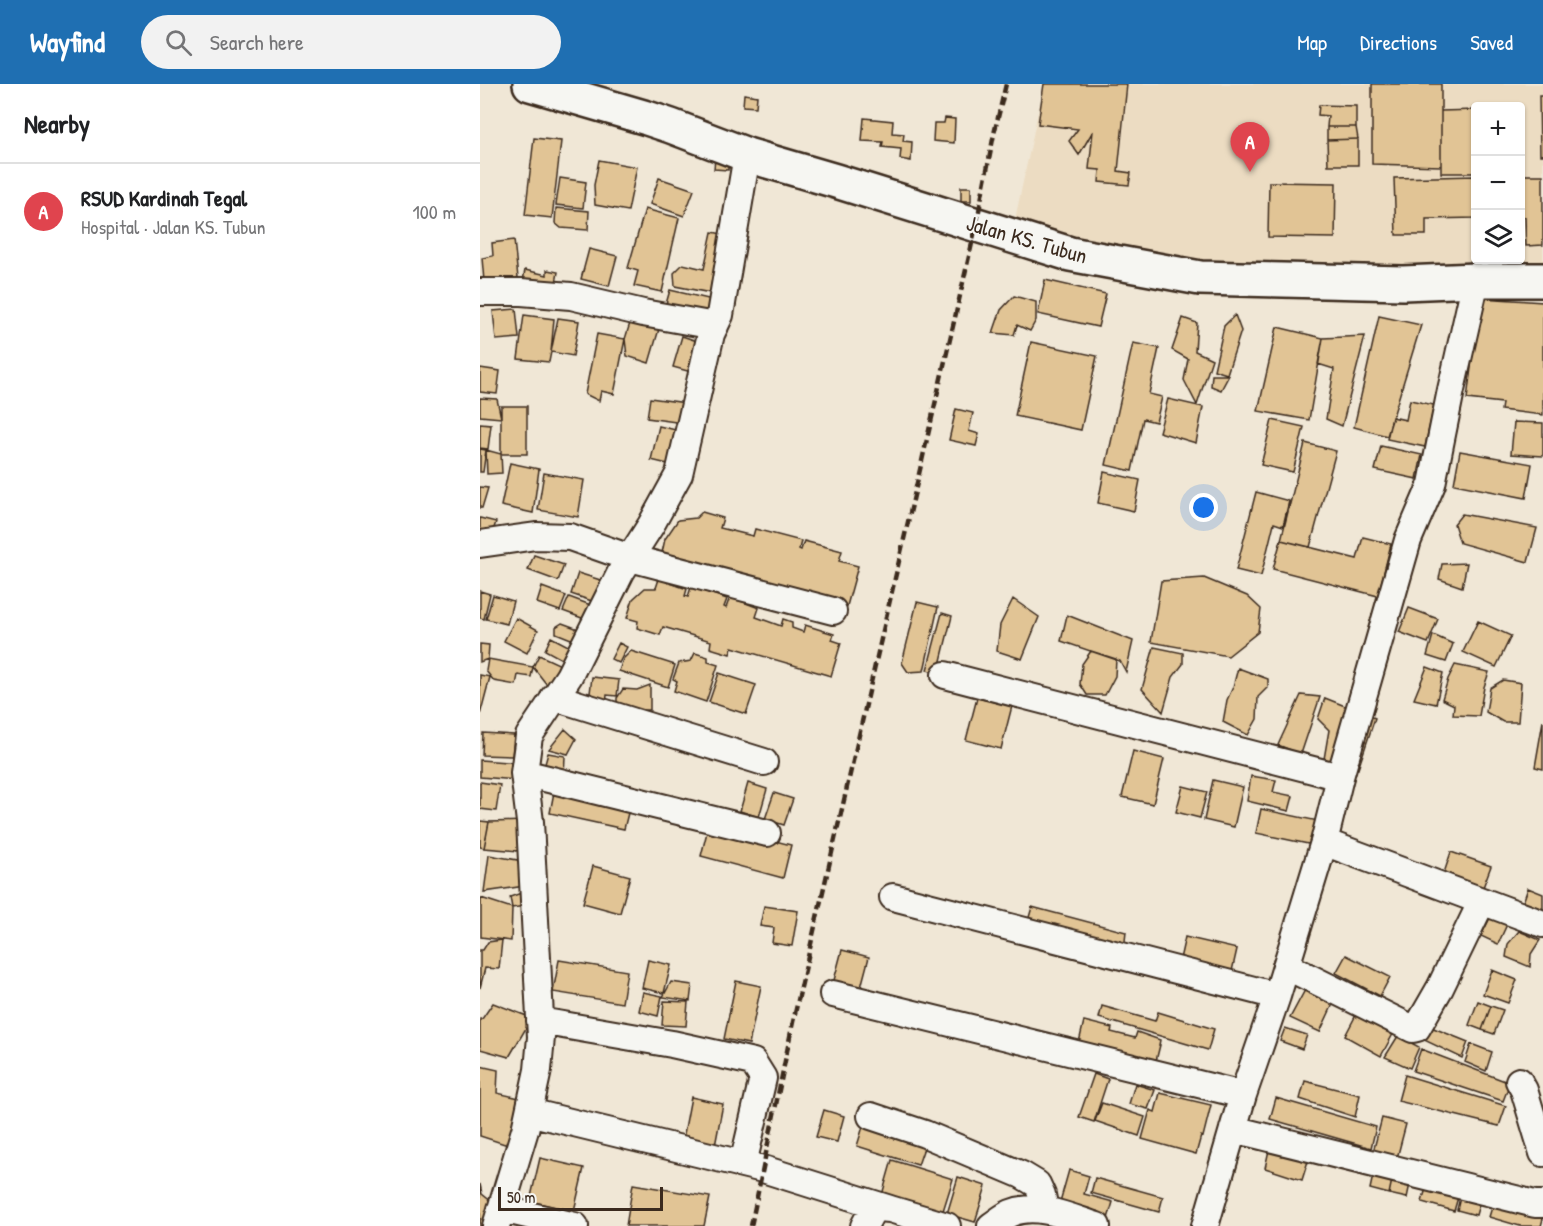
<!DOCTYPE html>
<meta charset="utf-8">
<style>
:root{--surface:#fff;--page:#f2f2f2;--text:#202124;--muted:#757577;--line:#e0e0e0;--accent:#1f6fb2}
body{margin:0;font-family:"Patrick Hand",sans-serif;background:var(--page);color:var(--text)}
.controls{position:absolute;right:18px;top:18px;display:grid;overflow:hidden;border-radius:6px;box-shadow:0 2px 4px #0004}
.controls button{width:54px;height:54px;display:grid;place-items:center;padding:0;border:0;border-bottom:2px solid var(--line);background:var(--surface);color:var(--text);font:30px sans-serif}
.scale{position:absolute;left:18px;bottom:15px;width:165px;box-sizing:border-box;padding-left:6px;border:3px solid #3b2a1e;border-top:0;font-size:16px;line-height:21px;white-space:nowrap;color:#3b2a1e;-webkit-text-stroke:4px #f6f6f2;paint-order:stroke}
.you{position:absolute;left:724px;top:424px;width:21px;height:21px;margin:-15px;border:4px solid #fff;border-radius:50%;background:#1a73e8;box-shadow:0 0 0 9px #1a73e833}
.badge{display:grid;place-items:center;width:39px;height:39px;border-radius:50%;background:var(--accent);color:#fff;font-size:20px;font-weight:700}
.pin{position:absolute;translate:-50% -50px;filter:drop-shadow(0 2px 3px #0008)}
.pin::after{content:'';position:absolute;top:32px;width:21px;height:18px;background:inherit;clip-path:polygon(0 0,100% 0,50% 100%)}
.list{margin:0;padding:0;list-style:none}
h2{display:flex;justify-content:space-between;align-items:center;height:78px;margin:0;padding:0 24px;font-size:26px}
h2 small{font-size:20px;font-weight:400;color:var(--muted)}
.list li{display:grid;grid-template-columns:39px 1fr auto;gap:18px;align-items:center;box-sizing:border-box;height:96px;padding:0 24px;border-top:2px solid var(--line)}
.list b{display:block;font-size:22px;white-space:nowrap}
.list p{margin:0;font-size:20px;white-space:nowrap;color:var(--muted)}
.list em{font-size:20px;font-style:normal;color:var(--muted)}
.icon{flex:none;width:33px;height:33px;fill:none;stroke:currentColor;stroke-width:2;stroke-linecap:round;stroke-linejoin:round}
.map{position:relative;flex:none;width:1063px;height:1142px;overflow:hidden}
header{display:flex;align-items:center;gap:36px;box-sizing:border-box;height:84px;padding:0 30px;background:var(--accent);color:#fff}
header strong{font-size:28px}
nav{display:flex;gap:33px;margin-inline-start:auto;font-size:21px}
.search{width:420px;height:54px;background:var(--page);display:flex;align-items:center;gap:15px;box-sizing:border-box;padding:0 21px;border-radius:33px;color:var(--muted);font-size:22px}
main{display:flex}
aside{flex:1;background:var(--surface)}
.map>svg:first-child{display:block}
.built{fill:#ecdcc2;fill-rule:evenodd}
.building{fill:#e1c495;stroke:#3b2a1e;stroke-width:1.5}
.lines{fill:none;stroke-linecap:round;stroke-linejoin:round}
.minor-casing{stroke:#3b2a1e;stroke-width:30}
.secondary-casing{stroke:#3b2a1e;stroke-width:38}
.minor{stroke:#f6f6f2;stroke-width:26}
.secondary{stroke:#f6f6f2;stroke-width:33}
.rail{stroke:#3b2a1e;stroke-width:4.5;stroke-dasharray:9 4.5;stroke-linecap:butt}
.labels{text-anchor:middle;stroke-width:4.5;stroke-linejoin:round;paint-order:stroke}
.street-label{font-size:22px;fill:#3b2a1e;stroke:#f6f6f2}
</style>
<header>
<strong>Wayfind</strong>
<div class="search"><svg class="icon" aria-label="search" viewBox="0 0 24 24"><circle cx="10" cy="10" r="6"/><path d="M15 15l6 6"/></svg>Search here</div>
<nav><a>Map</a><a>Directions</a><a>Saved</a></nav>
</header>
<main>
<aside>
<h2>Nearby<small></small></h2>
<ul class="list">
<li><span class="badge" style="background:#e0444e">A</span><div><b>RSUD Kardinah Tegal</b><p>Hospital · Jalan KS. Tubun</p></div><em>100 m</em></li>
</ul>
</aside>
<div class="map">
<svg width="1063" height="1142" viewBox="0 0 1063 1142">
<rect width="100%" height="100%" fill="#f0e7d6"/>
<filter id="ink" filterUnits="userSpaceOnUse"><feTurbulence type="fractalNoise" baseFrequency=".0167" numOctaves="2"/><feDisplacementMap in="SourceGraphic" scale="12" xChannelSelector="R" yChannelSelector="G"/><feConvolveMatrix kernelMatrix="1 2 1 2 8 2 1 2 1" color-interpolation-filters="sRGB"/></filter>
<g filter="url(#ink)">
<path class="built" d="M564,0h499v194l-326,-2 -206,-38zM996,22h44v154h-44z"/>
<path class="building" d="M564,0h83l-9,87 13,2 -2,12 -30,-3 1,-12 -11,-1 4,-38 -14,24 -10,-14 9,-12 -40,-5z
M892,0h69v82l-69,-2z
M264,10l13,2 -1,11 -13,-1z
M1059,12h4v59h-3z
M839,21l37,1v21h-29l1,-11 -10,-1z
M996,26v63h-35v-62z
M384,34l29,3 -1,12 12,1 -1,7 9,1 -1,19 -11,-2 1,-10 -19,-2 1,-5 -21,-1z
M465,34l10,1 -1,24 -21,-2 1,-18h10z
M847,43h29l2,12 -31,1z
M54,54l27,3 -9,77 -27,-3z
M878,55v26h-30l-1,-25z
M235,74l13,1v11l-14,-1z
M119,76l38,7 -9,44 -33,-6 -1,-20z
M1040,91h23v70l-17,1 -1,-29h-5z
M996,92v42l-50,1v16h-30l-2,-57z
M80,94l26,4 -3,26 -27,-3z
M179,94l35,12 -10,26 -34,-12z
M789,98l67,1 -1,55 -67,-1z
M481,103h10v14h-10z
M76,124l33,3 -1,19 -27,-2 -6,-5z
M165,125l34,9 -17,74 -28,-6 4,-15 -10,-3z
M232,148l16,3 -12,59 -41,-8 -1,-13 9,-9 21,5z
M34,156l4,38 -34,3 -2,-23 11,-2 -1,-13z
M109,165l28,7 -8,30 -28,-7z
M45,186l22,5v-5l11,2 -4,22 -32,-7z
M565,196l61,14 -8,33 -60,-13z
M190,206l47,11 -5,22 -48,-12z
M534,212l22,6v18l-6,11 -13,-6 -3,10 -21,-2 8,-23z
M1000,214l63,4v113l-42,-5 1,-7 -35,-4z
M36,225l3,29 -23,2 -3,-29z
M44,231l30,4 -3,33 -2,10 -31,-3z
M755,231l6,16 -14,43 -13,-4 10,-44z
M899,232l42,9 -34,111 -33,-9z
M78,234l21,3 -6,35 -22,-4z
M703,234l14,5 -2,28 17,8 -15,46 -13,-25 4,-21 -16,-9z
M151,236l28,9 -10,34 -22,-7 -2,-17z
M797,243l46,11 -14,82 -51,-9z
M117,250l28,5 -11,55 -13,-3 -2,10 -14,-7z
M202,252l21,7 -8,30 -22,-6z
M885,252l-23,90 -16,-7 8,-50 -16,-5 5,-26z
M551,258l66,14 -16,74 -66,-14z
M653,259l26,5 -10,46 13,3 -6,25 -13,-3 -11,52 -26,-6z
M0,284l20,3 -3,23 -17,-2z
M732,291h17l-8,15 -10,-4z
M0,314l17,1 4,19 -21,-2z
M170,314l36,5 -3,20 -36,-5z
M688,315l35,8 -7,36 -37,-11z
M930,316l24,5 -9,42 -38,-8 5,-22 14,3z
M21,322h26v48h-26z
M476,325l17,4 -4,18 10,3 -3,12 -27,-6z
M792,336l32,7 -11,45 -32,-7z
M1034,338l29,1v33l-32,-2z
M0,340l11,1 -3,24 -8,-1z
M179,342l21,5 -8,34 -21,-5z
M825,359l31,8 -26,96 -29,-7z
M901,362l41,9 -5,24 -42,-9z
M0,365l6,1 -3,22h-3z
M6,366l15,4 1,19 -15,1z
M980,367l72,13 -6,34 -72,-14z
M30,379l29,6 -6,44 -32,-7z
M624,388l36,8 -6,31 -36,-8z
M64,389l40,7 -6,37 -40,-7z
M0,403l8,1 -6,20h-2z
M776,408l33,9 -6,25 -9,-3 -13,53 -25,-6z
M222,428l21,6 -3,10 33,8 2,-7 46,12 -2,8 2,1 3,-9 38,10 -3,10 19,5 -11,40 -160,-37 2,-9 -6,-1 -1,7 -22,-4 5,-23 13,-19 18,-2z
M982,430l75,14 -9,34 -68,-19 -6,-19z
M0,434l16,4 -6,18 -10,1z
M883,453l28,7 -13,52 -105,-27 8,-29 76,19z
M54,471l30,10 -6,16 -30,-11z
M987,479l-5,24 -23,-8 3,-15z
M98,489l32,10 -12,20 -27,-9z
M724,494l43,18 14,13 -3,23 -30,24 -77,-14 10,-61z
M179,495l28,10 -2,7 3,1 3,-10 36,12 -3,8 2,1 4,-11 29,11 -3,9 25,9 2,-7 9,3v6l11,4 2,-7 29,9 -2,6 9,3 -10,33 -99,-29 -2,7 -20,-6 1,-7 -48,-14 -3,8 -23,-7 1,-7 -11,-3 6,-19 12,-11h11z
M62,503l24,9 -6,15 -23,-8z
M0,507l10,3 -6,25 -4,-1z
M13,511l20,6 -6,23 -21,-5z
M89,513l27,10 -6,14 -27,-10z
M533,515l26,18 -17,42 -25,-8 3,-26z
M437,518l21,5 -14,64 -16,1 -6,-9z
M929,524l29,11 -10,24 -29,-11z
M462,529l10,3 -14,57 -11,-3z
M587,531l66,26 -7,31 -6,-11 -59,-20z
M36,534l22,12 -11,23 -23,-12z
M998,537l33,15 -15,31 -33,-15z
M82,539l19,7 -5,11 -20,-8v-6z
M953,551l20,9 -7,18 -19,-6z
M71,553l23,12 -7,13 -22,-12z
M139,559l8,4 -8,16 -8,-4z
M0,560l9,1 -1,14 -8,3z
M674,563l29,6v11l-10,13 -10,35 -21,-23z
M151,567l44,14 -7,22 -49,-16 4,-12z
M611,567l25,8 -1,17 -10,19h-18l-7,-11 2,-20z
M215,569l13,4v5l10,3 -12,37 -32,-11 3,-10 -4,-2 6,-16 12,-2z
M59,571l24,11 -12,24 -18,-23z
M8,575l45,8 -2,10 -13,-2 -2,10 -22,-4 -8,-10z
M975,581l34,7 -5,15 -5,29 -26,-1 1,-10 -12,-6 6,-20z
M947,583l16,6 -7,31 -22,-5z
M758,584l30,11v8l-10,10 -1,22 -9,16 -25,-13 4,-22 6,-13z
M239,589l37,12 -10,29 -37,-12z
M0,591l10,2 -10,38z
M112,593l27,3 -2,16 -10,-1 -1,8 -17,-2z
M1023,596l18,3 -3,39h-15l-17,-10 4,-24z
M170,601v25h-5l-4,6 -24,-7v-11l6,-9 14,1z
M821,611l19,2 -19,57 -23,-9z
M497,614l35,8 -11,43 -35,-9z
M845,614l50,20 -17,51 -34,-10 5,-29 -11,-11z
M1063,637v48l-8,-2z
M85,645l11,10 -8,15 -19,-5z
M3,649l31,2 -2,21 -30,-1z
M653,667l31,8 -11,45 -31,-7z
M68,669l17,3 -1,20 -22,-1z
M0,676l39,3 -1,17 -38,-3z
M771,692l25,4 -3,12 20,4 -4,15 -42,-10z
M733,696l30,7 -9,40 -30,-7z
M0,698l20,3 -4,26 -16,-2z
M268,699l19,6 -8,28 -19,-6z
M703,702l24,6 -7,26 -24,-6z
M74,708l75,17 -5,20 -74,-16z
M294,709l19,6 -9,26 -19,-6z
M781,725l62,13 -5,24 -62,-13z
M0,737l9,1 -5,26 -4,-1z
M47,737l-8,30 -35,-3 5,-26z
M229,740l82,21 -8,33 -82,-22z
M971,768l40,14 -9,24 -39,-14z
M9,771l34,6 2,25 -41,6z
M113,782l37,10 -10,37 -37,-10z
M1048,804l15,6v25l-23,-8z
M44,808l1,14 -13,2 -2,-11z
M1,814l31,10 -1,33 -30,-4z
M284,822l34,5 -6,35 -20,-3 2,-15 -14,-2z
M552,823l94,25 -2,18 -96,-29z
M1012,830l16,8 -10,22 -17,-8z
M1039,847l21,9 -9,14 -1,13 -24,-10 2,-13z
M705,853l52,12 -7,31 -52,-12z
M22,856l-3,29 -14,-1 -5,20v-38h3l5,-8z
M362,866l27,7 -9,34 -27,-7z
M866,871l44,22 -10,19 -44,-23z
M79,876l68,11 -5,32 -69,-11z
M168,876l23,5 -7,28 -22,-5z
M1012,886l25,10 -9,23 -25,-9z
M256,897l25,5 -12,58 -25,-5z
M191,898l21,3 -2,16 -27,-4z
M825,906l29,12 -14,30 -30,-14z
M163,908l19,4 -4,20 -19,-5z
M184,917l24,1 -2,24 -24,-1z
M998,917l13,5 -9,24 -13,-5z
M13,919l39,15 -23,39 -29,-8v-30h2z
M622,922l53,15 3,-9 56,17 -6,21 -109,-32z
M1011,922l12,4 -9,24 -12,-4z
M876,931l37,19 -12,22 -36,-20z
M604,937l28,7 -1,4 24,6 2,-6 23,8 -1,5h1l-6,24 -77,-18z
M946,941l42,17 -6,16 -42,-20z
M805,944l22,7 -5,14 -22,-8z
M918,952l21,11 -9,21 -25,-11z
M991,960l21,8 -6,19 -21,-9z
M941,965l89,34 -7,18 -90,-30z
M0,982l18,4 -1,23 27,6 -10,48 -34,-11z
M614,990l14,5 -14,43 -15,-5z
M925,991l101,31 -7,20 -101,-25z
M825,997l55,14 -5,22 -55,-18z
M655,1000l20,6 -7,19 -19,-5z
M680,1009l51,12 -8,32 -2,-1 -5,18 -54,-15 8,-29 5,2z
M211,1013l32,7 -8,42 -32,-7z
M796,1014l100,29 -5,21 -101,-29z
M622,1019l43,14 -6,19 -44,-15z
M344,1026l20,6 -7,26 -21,-5z
M902,1034l24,6 -10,38 -24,-6z
M385,1036l62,19 -9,26 -61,-19z
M789,1066l39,11 -6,19 -37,-12z
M60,1074l44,10 -10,43 -44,-10z
M412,1076l61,19 -11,35 -60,-19z
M589,1086l20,6 -5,18 29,8 -6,20 -49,-13z
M894,1087l19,4 -4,19 -19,-5z
M913,1091l18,4 -4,19 -18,-4z
M478,1093l28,9 -11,36 -28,-8z
M615,1094l68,19 -4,15 -68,-19z
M949,1094l32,9 -7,24 -32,-9z
M0,1100l2,10 10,8 -4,14 -6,3 3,7h-5z
M153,1100l77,13 -6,29h-78z
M982,1105l20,5 -6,21 -19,-5z
M1016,1110l47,14v11l-2,7h-21l-31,-9z"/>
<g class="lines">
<defs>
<path id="minor" d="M0,208h41l50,4 72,17 72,13
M0,460l56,-8 34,1 60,21 203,53
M465,591l395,102
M74,613l210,65
M44,689l243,60
M844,758l219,82
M413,813l384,99
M806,882l127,63 4,-1 23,-40 42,-87
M353,910l410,101
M60,937l132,23 81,18 10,16 -20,86
M1039,997l5,9 19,63
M49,1028l234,57 127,40
M391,1032l54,18 97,41 15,9 5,11 3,15
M753,1045l302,75h8
M21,1125l74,17
M16,1142l29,-96 13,-60 3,-33 -11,-215 -6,-49 5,-37 40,-60 52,-104 30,-47 28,-51 32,-140 9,-19 27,-160
M384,1142l7,-13 7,-5 12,1 57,17
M511,1142c6,-4 13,-10 20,-13 27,-11 60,5 86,13
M725,1142l38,-131 34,-99 47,-154 16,-65 68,-237 24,-56 19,-94 25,-110"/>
<path id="secondary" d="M50,0l117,34 24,8 76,29 89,26 234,73 130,24 203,5 73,-3h67"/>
</defs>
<use href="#minor" class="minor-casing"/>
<use href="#secondary" class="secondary-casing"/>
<use href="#minor" class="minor"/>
<use href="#secondary" class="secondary"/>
<path class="rail" d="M271,1142l42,-204 183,-796 18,-92 12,-50"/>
</g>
</g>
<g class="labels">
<g class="street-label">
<text transform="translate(547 155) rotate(16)" y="8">Jalan KS. Tubun</text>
</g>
</g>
</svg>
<div class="controls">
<button>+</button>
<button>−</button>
<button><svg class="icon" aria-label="layers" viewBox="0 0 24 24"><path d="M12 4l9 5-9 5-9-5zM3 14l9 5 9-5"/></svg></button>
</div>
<div class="scale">50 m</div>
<div class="you"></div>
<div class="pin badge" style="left:770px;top:88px;background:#e0444e">A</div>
</div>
</main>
